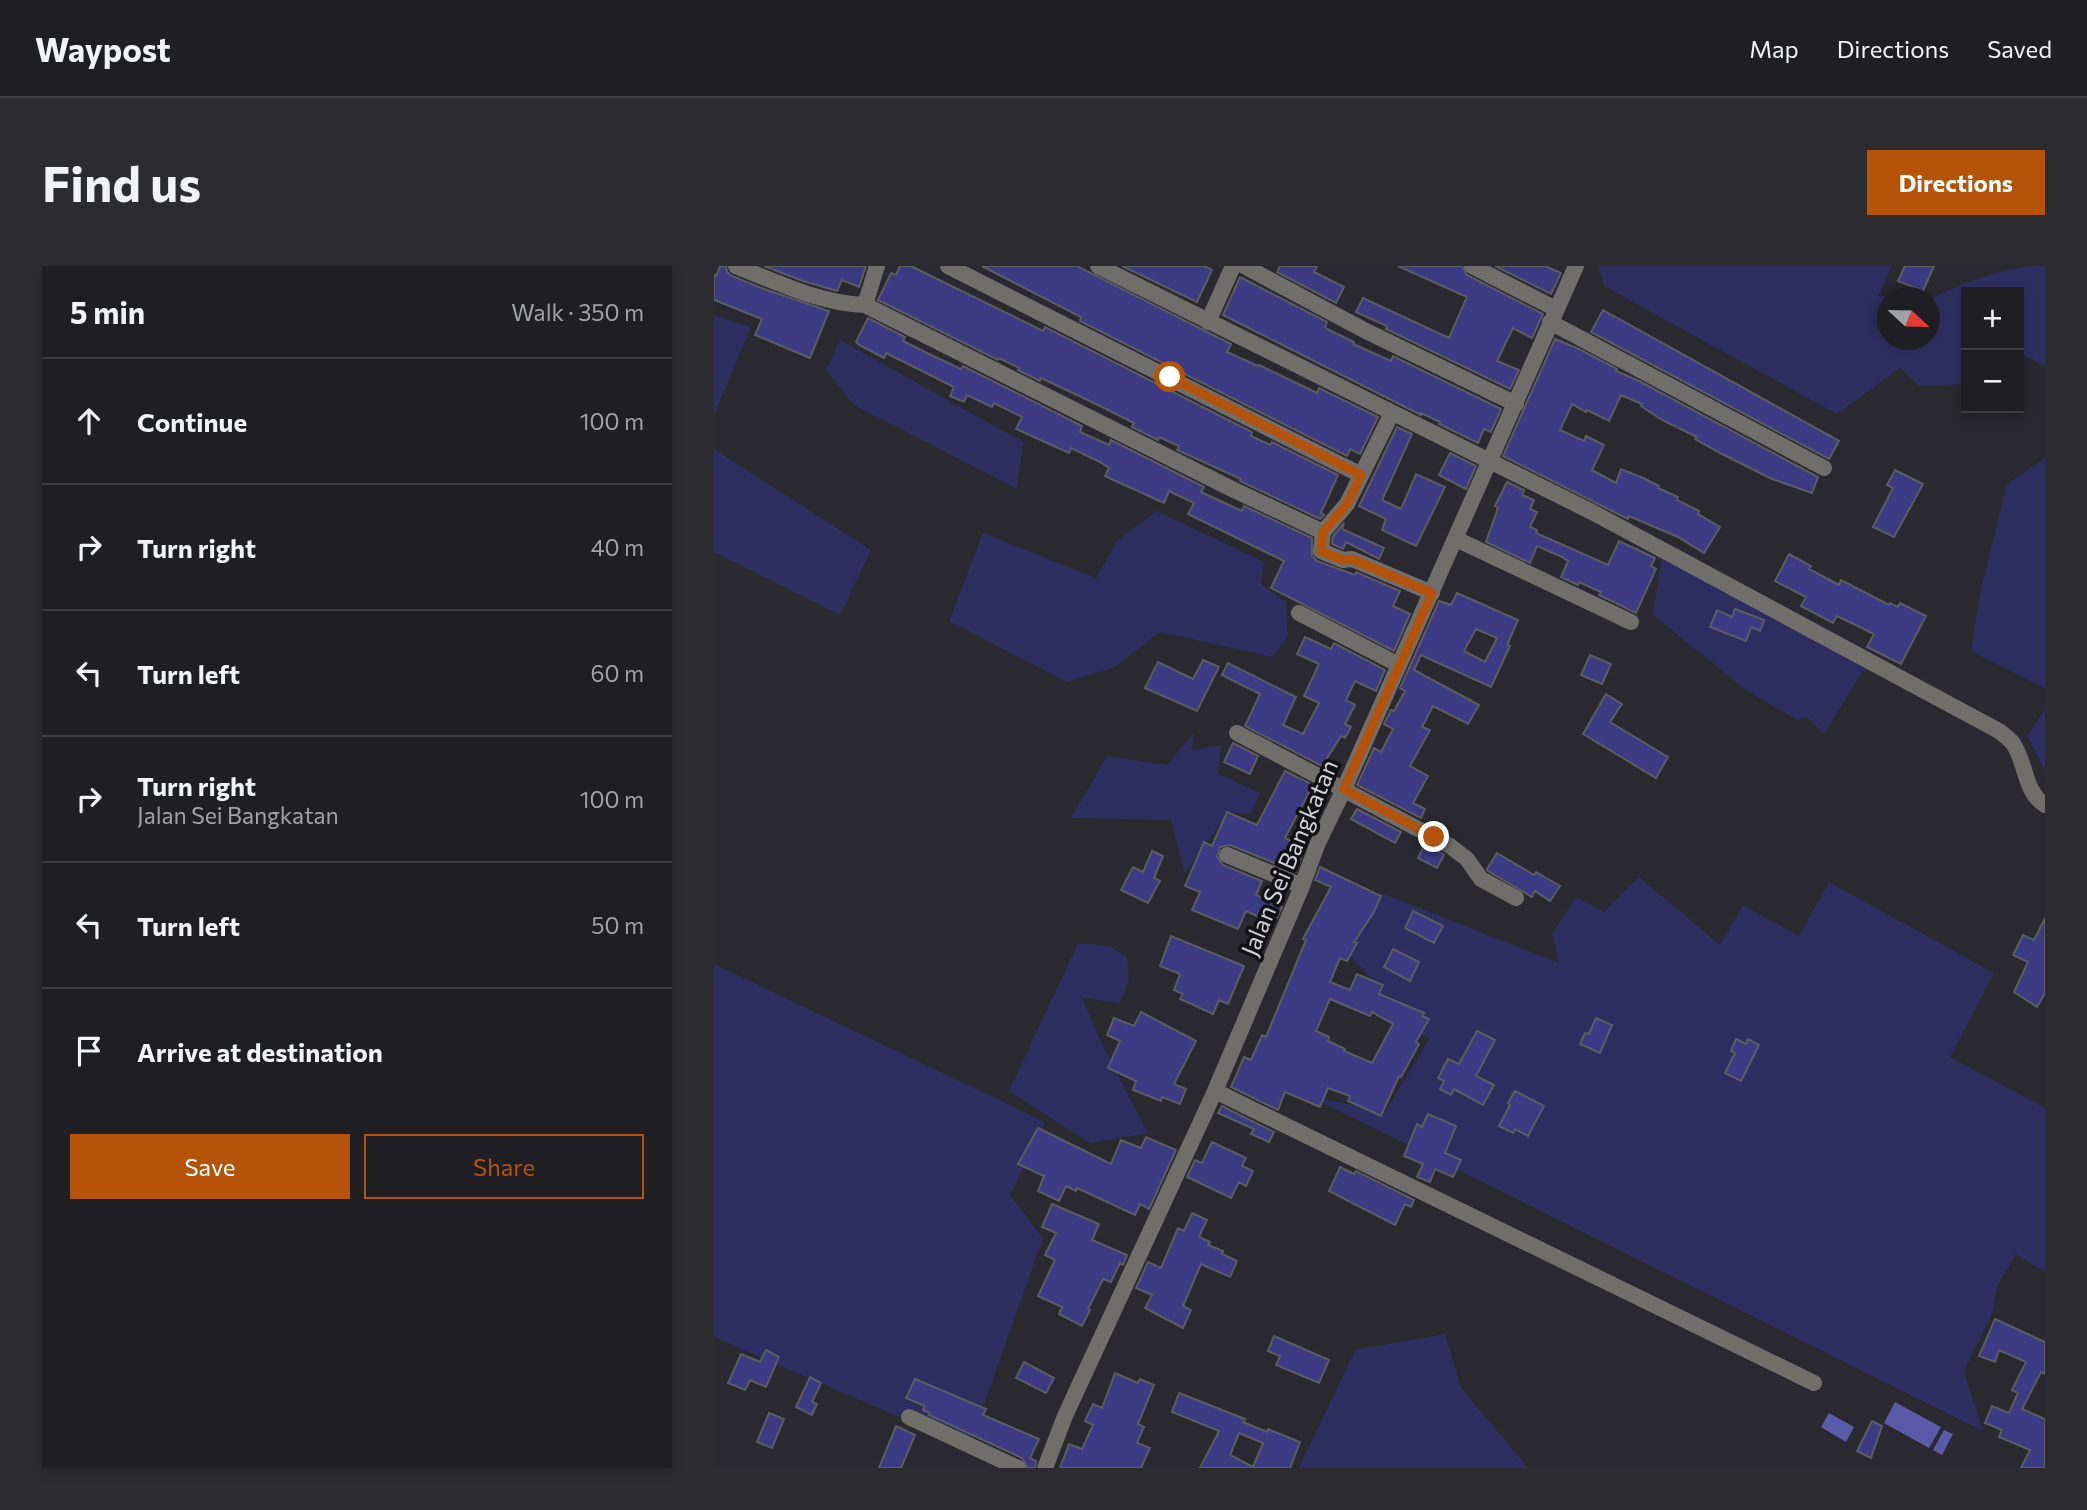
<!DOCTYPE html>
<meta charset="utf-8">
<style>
:root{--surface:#1f1f23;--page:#2c2c30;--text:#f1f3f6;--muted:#a1a2a6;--line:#3c3d41;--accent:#b45309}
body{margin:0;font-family:Commissioner,sans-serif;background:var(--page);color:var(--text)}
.controls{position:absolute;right:21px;top:21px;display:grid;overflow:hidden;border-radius:0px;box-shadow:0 4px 10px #0003}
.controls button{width:63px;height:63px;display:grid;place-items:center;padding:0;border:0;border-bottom:2px solid var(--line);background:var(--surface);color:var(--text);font:35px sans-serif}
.compass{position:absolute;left:1163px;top:21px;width:63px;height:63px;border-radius:50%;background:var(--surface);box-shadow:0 4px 10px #0003;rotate:112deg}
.stop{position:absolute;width:21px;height:21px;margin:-16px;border:5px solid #b45309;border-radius:50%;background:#fff}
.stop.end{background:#b45309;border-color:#fff;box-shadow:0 2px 7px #0008}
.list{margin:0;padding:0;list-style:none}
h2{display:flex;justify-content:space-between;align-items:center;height:91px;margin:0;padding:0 28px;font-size:30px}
h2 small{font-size:23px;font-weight:400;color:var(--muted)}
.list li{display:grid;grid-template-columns:46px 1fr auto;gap:21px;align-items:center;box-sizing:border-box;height:126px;padding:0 28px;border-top:2px solid var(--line)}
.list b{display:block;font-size:26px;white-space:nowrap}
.list p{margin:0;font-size:23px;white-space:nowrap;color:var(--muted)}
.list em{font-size:23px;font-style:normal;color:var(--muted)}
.actions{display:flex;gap:14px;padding:21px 28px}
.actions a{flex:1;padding:16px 0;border:2px solid var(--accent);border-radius:0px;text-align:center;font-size:24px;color:var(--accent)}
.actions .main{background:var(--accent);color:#fff}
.icon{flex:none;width:38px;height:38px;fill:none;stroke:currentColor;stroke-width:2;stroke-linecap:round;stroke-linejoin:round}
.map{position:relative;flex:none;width:1331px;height:1202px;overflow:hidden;border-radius:0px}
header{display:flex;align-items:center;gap:42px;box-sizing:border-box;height:98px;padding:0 35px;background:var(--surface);border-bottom:2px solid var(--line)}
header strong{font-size:33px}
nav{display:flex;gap:38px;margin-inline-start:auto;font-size:24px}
.intro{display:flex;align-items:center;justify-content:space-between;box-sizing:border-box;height:168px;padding:0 42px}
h1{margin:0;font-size:49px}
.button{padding:18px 32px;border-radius:0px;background:var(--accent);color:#fff;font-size:24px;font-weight:700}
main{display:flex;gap:42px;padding:0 42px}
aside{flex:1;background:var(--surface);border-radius:0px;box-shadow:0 4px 10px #0003}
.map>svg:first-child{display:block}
.green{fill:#2e2d5f}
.water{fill:#5a5ba8}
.building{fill:#3d3a84;stroke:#5b5b62;stroke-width:2;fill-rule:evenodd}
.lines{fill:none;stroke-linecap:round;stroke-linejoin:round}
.minor{stroke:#6f6e6b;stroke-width:16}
.route{stroke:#b45309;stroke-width:9}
.labels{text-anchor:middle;stroke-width:7;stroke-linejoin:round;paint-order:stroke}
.street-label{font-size:24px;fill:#d1d2d5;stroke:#121215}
</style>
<header>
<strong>Waypost</strong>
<nav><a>Map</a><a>Directions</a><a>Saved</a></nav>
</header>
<div class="intro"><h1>Find us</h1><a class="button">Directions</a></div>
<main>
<aside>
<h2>5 min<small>Walk · 350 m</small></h2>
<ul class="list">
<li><svg class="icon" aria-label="ahead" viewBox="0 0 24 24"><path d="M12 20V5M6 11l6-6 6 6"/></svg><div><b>Continue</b></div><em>100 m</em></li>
<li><svg class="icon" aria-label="right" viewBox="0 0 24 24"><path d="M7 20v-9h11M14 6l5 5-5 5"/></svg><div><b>Turn right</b></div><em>40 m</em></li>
<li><svg class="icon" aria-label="left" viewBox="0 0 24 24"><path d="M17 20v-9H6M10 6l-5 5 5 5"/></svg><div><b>Turn left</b></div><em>60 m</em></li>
<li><svg class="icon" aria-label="right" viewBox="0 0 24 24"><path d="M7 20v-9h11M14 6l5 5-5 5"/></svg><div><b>Turn right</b><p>Jalan Sei Bangkatan</p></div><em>100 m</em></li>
<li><svg class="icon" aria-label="left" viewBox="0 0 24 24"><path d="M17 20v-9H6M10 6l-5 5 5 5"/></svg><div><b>Turn left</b></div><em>50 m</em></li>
<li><svg class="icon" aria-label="arrive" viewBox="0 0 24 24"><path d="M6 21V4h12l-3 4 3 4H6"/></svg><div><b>Arrive at destination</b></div></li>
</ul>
<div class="actions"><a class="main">Save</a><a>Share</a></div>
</aside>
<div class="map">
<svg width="1331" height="1202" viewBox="0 0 1331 1202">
<rect width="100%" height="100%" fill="#29292f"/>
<path class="green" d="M884,0h294l-14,30 20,1 -10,1v42h42v-41c38,-17 72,-33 115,-33v100l-26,-13v-61h-53v92l-47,2 -19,-18 -63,46 -233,-128z
M0,49l37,12 -37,88z
M126,74l183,102 -6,47 -163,-84 -28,-35z
M0,183l157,101 -31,65 -126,-63z
M1331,192v230l-74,-37 10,-62 26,-105z
M442,245l108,51 -3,22 25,18 2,34 -15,21 -113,-25 -45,35 -48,15 -118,-61 34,-88 113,45 21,-37z
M949,283l206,112 -45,73 -17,-17 -10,3 -51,-30 -93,-75z
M1331,443v62l-18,-35z
M480,466l-3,19 30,-6 -3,29 42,19 -9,21 -23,-2 -43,62 -14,-54 -100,-2 36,-62 60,9z
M925,611l81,68 23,-40 56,31 30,-54 165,91 -44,84 95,51v164l-29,-18 -19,33 -4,24 -29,61 19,59 -674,-335 76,16 45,-74 -41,-17 -12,-37 -31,-32 12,-30 26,-28 175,69 -7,-29 24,-37 28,15z
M364,677l32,3 17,11 2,21 -9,25 -38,-5 22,50 44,85 -58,10 -81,-52z
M0,698l331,158 -35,73 33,43 -74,209 -255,-110z
M731,1068l16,54 67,80h-229l56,-118z"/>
<path class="water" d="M1181,1136l46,25 -12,21 -45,-25z
M1115,1147l25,14 -8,15 -25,-15z
M1230,1164l9,4 -11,21 -9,-5z"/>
<path class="building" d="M6,0h6l1,6 5,4 32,13 65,22 -19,47 -55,-23 7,-16 -48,-19v-25l2,1z
M50,0h102l-7,21 -17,-7 -5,11 -34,-10z
M186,0h11l132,65 2,-4 207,105 -1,4 19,9 2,-3 66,33 -17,38 3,2 -4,4 -80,-38 1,-2 -64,-29 2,-4 -20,-9 -1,3 -26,-13 2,-4 -38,-19 -55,-26 -1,3 -22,-11 1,-2 -20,-10 -1,2 -120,-60 13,-27 5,2z
M268,0h95l154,78 -4,8 31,14 1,-1 58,28 2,-5 59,29 -18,37 -10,-5 -3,7 -267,-135 1,-4z
M408,0h82l8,4 -15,32z
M566,0h37l-3,6 30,15 -8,16 -59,-31z
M684,0h64l5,9 76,39 -11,24 -19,-10 -16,33 22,9 -9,19 -124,-60 1,-3 -31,-14 7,-14 86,40 18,-41z
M781,0h50l16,7 -10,21z
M1191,0h29l-11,25 -25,-10z
M526,11l87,45 -2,5 2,2 27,13 -1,2 38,17 2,-5 108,53 -10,23 -7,-3 -6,14 -39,-19 1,-2 -19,-9v2l-198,-100z
M889,44l236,131 -10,18 -238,-127z
M154,52l37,19 -2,4 26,13 32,15 2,-3 119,60 -2,6 29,13 2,-5 93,47 -3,5 41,19 2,-5 68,32v18l5,5 38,14 1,-3 44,19 -7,15 17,8 -16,37 -123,-63 13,-27 -96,-47 6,-11 -25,-12 -5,12 -44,-20 -15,-7 4,-8 -9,-6 -29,-14 -2,5 -53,-24 6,-12 -28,-14 -2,4 -25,-12 -3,7 -14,-6 4,-9 -68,-34 -2,5 -23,-12 -5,-4z
M841,73l24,10 38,20 -1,2 23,10 179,96 -6,16 -40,-14 -50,-25 -27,-15 2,-2 -35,-17 -21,-14 1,-2 -21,-9 -12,26 -22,-11 -1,2 -14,-8 -12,26 24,11 2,-5 18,9 -12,25 24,13 5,-14 22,9 16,8 -1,2 20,9 -1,3 22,11 -1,3 22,13 -16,26 -26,-16 -49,-21 -1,3 -125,-63z
M683,161l15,7 -30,66 19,9 15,-35 29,13 -29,59 -34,-16 4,-11 -27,-13z
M736,187l26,13 -10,23 -27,-14z
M1181,204l28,14 -29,53 -21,-10 20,-39 -6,-3z
M793,216l17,8 -2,5 12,5 -4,9 7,3 -7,15 7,3 -1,3 72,32 11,-24 36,17 -4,8 5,3 -20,44 -37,-18 2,-3 -22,-10 -1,3 -17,-8 7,-16 -6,-4 -25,-11 -7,17 -44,-21 12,-34 -3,-2z
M630,257l-2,6 42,19 -5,11 -33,-17 -3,7 -11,-5 1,-8z
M1075,288l22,12 -2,3 30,16 2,-5 48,25 1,-2 8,4 2,-4 26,13 -25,48 -34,-17 7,-13 -37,-18 -4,7 -32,-17 5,-9 -31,-16z
M743,327l61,27 -11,25 3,1 -19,41 -70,-32 -7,15 65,35 -11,19 -35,-18 -11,21 8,3 -20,36 18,10 -15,27 12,6 -4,9 -64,-33 17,-37 7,4 12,-23 -9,-5 7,-14 3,1 11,-20 -5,-3 39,-87 12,4zM762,363l21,9 -12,24 -21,-11z
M1021,343l29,11 -4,11 -9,-4 -5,14 -36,-14 7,-17 15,7z
M591,371l26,12 3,-6 51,27 -9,21 -21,-10 -9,19 9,5 -10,19 6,3 -6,11 -4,-2 -19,30 -77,-40 15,-32 -38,-19 6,-12 68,34 -13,28 20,9 16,-31 -15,-7 15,-32 -22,-10z
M876,389l21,9 -9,20 -21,-9z
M489,394l16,7 -22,44 -52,-23 13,-26 35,17z
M892,428l16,10 -12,18 58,35 -12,21 -73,-44z
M519,477l25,13 -8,18 -26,-12z
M571,505l28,14 -28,53 20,10 -9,24 -66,-27 -10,2 -3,9 6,9 39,16 -6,14 26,12 -5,11 -8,-4 -3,6 -20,-9 -8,18 -46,-19 8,-18 -15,-6 19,-44 8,4 15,-34 30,13z
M643,543l44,23 -6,11 -44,-24z
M711,578l19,11 -7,13 -19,-10z
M438,585l11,5 -9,22 6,3 -12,22 -27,-13 12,-23 10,5z
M783,587l37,22 2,-3 24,14 -10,15 -15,-10 -3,6 -44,-26 -1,-2z
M606,601l61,29 -7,16 -20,30 3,1 -10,18 -7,-3 -10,24 20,8 7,-16 26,11 -4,9 45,19 -2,3 7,3 -13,23 3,2 -18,33 -2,-1 -18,40 -33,-15 2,-5 -22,-8 -8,19 -35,-15 -7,18 -47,-23 13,-30 7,3 11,-25 4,2 40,-97 -3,-1 28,-52 -16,-7zM616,733l40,17 2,-4 21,12 -21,39 -28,-12 1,-2 -17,-8 1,-4 -13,-6z
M699,645l30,15 -9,17 -29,-15z
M1331,652v75l-8,14 -23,-15 14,-30 -15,-7 10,-20 11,5z
M457,670l73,30 -16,38 -9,-4 -6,14 -33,-15 3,-5 -9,-4 6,-16 -20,-8z
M679,683l26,13 -9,19 -26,-14z
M427,746l55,29 -22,43 12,5 -6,15 -18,-7 -1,4 -28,-11 3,-9 -28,-13 12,-27 -13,-6 7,-17 20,8z
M882,752l16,7 -12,28 -20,-9 5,-11 4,1z
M763,765l18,9 -19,36 18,9 -11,20 -29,-16 -3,6 -11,-6 4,-8 -6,-3 10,-19 11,5z
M1022,773l10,5 2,-5 11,6 -18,36 -16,-8 10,-20 -4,-2z
M801,825l29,15 -16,30 -13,-7 -2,4 -14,-7 11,-21 -2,-2z
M508,840l52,26 -5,10 -18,-8 3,-5 -36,-16z
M714,848l28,12 -11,27 16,7 -8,17 -18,-8 -5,13 -13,-5 6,-13 -19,-8 13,-32 5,3z
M324,862l73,36 10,-24 20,8 5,-11 30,13 -27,59 -9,-5 -5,11 -58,-27 -1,3 -10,-5 -7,15 -21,-10 6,-15 -26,-12z
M498,876l34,16 -4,8 11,5 -7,15 -7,-4 -8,16 -44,-21 8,-17 7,3z
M626,901l14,7 2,-3 58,29 -3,7 -6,-3 -10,21 -66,-34z
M338,938l47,20 -7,16 35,15 -4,10 -3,-2 -9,19 -8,-3 -15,30 2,1 -8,16 -23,-12 3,-7 -24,-11 17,-36 -10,-5 11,-22 -14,-6z
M478,947l15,7 -8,17 11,5 -2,3 15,6 -1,3 15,7 -7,16 -29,-13 -18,42 8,4 -8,18 -38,-20 7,-13 -16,-7 12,-26 13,6 17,-40 6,3z
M1281,1053l50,23v32l-4,-2 -19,37 23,10v49h-24l9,-18 -31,-13 3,-7 -17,-7 7,-17 17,7 9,-20 -6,-3 14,-28 -27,-12 -4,12 -16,-6z
M560,1070l55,24 -10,23 -43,-18 4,-9 -12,-5z
M52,1084l13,7 -13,30 -16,-7 -5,10 -17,-7 13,-29 19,8z
M310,1096l30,16 -8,15 -30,-15z
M401,1107l23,10 2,-4 14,6 -16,39 6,3 -7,16 13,5 -9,20h-81l9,-24 13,5 11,-24 -8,-4 8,-17 9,4z
M96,1111l11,6 -9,19 5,2 -5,11 -16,-8z
M201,1113l71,30 -3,6 56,24 -9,19 6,3 -1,7h-7l-6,-10 -93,-43 1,-2 -7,-3 2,-4 -19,-8z
M465,1127l66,26 -2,3 24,10 1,-3 32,13 -10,26h-90l19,-37 -47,-19zM525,1167l24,10 -10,24 -23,-12z
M55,1147l15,6 -12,29 -15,-6z
M1158,1155l10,5 -11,32 -14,-7z
M182,1160l19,9 -14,33h-22z"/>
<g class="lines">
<path class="minor" d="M22,0c42,17 84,37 129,39l367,184 91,43 24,-28 45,-91
M234,0l413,209
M384,0l494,246 407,219c4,3 9,7 13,11 15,20 11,49 33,63
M530,0l120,64 152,74
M758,0l84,43
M151,39l12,-39
M494,56l25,-56
M836,56l274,146
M609,266l-2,19 22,9 9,-1 80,34
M742,273l175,83
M585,347l100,52
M523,467l213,113 17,13 14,20 35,19
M513,589l75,31
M501,825l599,292
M195,1151l109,51
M331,1202l20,-52 150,-325 87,-205 15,-41 27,-56 232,-523"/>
</g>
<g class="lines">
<path class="route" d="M456,111l191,98 -14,29 -24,28 -2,19 22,9 9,-1 80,34 -88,196 90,48"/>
</g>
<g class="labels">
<g class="street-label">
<text transform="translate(576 592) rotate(-67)" y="8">Jalan Sei Bangkatan</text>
</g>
</g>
</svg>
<div class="controls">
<button>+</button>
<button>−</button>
</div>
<svg class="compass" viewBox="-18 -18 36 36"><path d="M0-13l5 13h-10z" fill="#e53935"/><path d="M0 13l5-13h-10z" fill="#a1a2a6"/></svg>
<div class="stop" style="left:456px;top:111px"></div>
<div class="stop end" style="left:720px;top:571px"></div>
</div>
</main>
